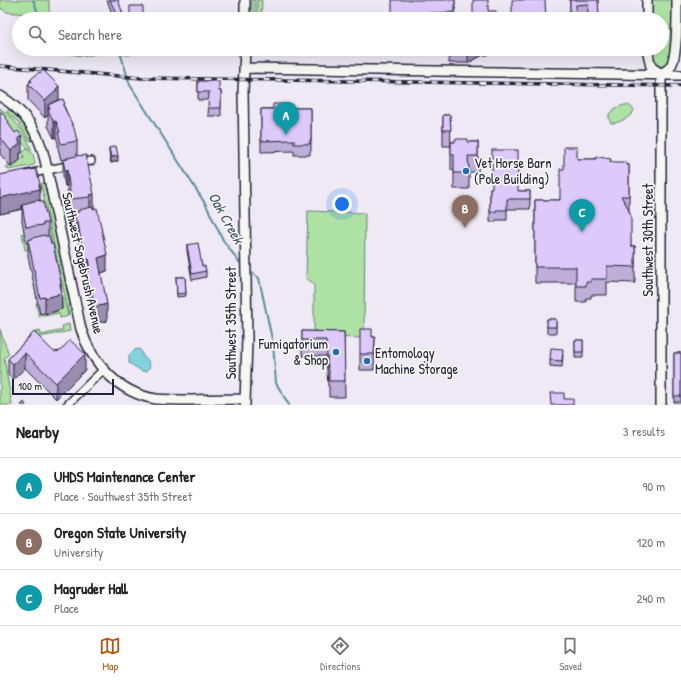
<!DOCTYPE html>
<meta charset="utf-8">
<style>
:root{--surface:#fff;--page:#f2f2f2;--text:#222;--muted:#767676;--line:#e0e0e0;--accent:#b45309}
body{margin:0;font-family:"Patrick Hand",sans-serif;background:var(--page);color:var(--text)}
.scale{position:absolute;left:12px;bottom:10px;width:102px;box-sizing:border-box;padding-left:4px;border:2px solid #22223b;border-top:0;font-size:11px;line-height:14px;white-space:nowrap;color:#22223b;-webkit-text-stroke:3px #f6f6f2;paint-order:stroke}
.you{position:absolute;left:342px;top:204px;width:14px;height:14px;margin:-10px;border:3px solid #fff;border-radius:50%;background:#1a73e8;box-shadow:0 0 0 6px #1a73e833}
.badge{display:grid;place-items:center;width:26px;height:26px;border-radius:50%;background:var(--accent);color:#fff;font-size:13px;font-weight:700}
.pin{position:absolute;translate:-50% -33px;filter:drop-shadow(0 1px 2px #0008)}
.pin::after{content:'';position:absolute;top:21px;width:14px;height:12px;background:inherit;clip-path:polygon(0 0,100% 0,50% 100%)}
.list{margin:0;padding:0;list-style:none}
h2{display:flex;justify-content:space-between;align-items:center;height:52px;margin:0;padding:0 16px;font-size:17px}
h2 small{font-size:13px;font-weight:400;color:var(--muted)}
.list li{display:grid;grid-template-columns:26px 1fr auto;gap:12px;align-items:center;box-sizing:border-box;height:56px;padding:0 16px;border-top:1px solid var(--line)}
.list b{display:block;font-size:15px;white-space:nowrap}
.list p{margin:0;font-size:13px;white-space:nowrap;color:var(--muted)}
.list em{font-size:13px;font-style:normal;color:var(--muted)}
.icon{flex:none;width:22px;height:22px;fill:none;stroke:currentColor;stroke-width:2;stroke-linecap:round;stroke-linejoin:round}
.map{position:relative;flex:none;width:681px;height:405px;overflow:hidden}
.search{position:absolute;background:var(--surface);box-shadow:0 4px 16px #0002;left:12px;right:12px;top:12px;height:44px;display:flex;align-items:center;gap:10px;box-sizing:border-box;padding:0 14px;border-radius:22px;color:var(--muted);font-size:15px}
.sheet{height:220px;background:var(--surface)}
nav{display:flex;justify-content:space-around;align-items:center;box-sizing:border-box;height:56px;border-top:1px solid var(--line);background:var(--surface);font-size:11px;color:var(--muted)}
nav a{display:grid;justify-items:center;gap:2px}
nav .on{color:var(--accent)}
.map>svg:first-child{display:block}
.green{fill:#aee2a4;stroke:#688270}
.water{fill:#82d2dd;stroke:#5c8c9c}
.lines{fill:none;stroke-linecap:round;stroke-linejoin:round}
.stream{stroke:#5c8c9c;stroke-width:2}
.street-casing{stroke:#22223b;stroke-width:10}
.secondary-casing{stroke:#22223b;stroke-width:12}
.street{stroke:#f6f6f2;stroke-width:7}
.secondary{stroke:#f6f6f2;stroke-width:9}
.rail-casing{stroke:#22223b;stroke-width:3.5}
.rail{stroke:#f6f6f2;stroke-width:2;stroke-dasharray:6;stroke-linecap:butt}
.wall{fill:#beaed8;stroke:#22223b}
.shaded-wall{fill:#9b8db0;stroke:#22223b}
.building{fill:#ddcafb;stroke:#22223b}
.poi-dot{fill:#1f6fb2;stroke:#f6f6f2;stroke-width:1.5}
.labels{text-anchor:middle;stroke-width:3.5;stroke-linejoin:round;paint-order:stroke}
.poi-label{font-size:14px;fill:#22223b;stroke:#f6f6f2;text-anchor:start}
.street-label{font-size:14px;fill:#22223b;stroke:#f6f6f2}
.water-label{font-size:15px;font-style:italic;fill:#3f576c;stroke:#f6f6f2}
</style>
<div class="map">
<svg width="681" height="405" viewBox="0 0 681 405">
<rect width="100%" height="100%" fill="#eee9f5"/>
<filter id="ink" filterUnits="userSpaceOnUse"><feTurbulence type="fractalNoise" baseFrequency=".025" numOctaves="2"/><feDisplacementMap in="SourceGraphic" scale="8" xChannelSelector="R" yChannelSelector="G"/><feConvolveMatrix kernelMatrix="1 2 1 2 8 2 1 2 1" color-interpolation-filters="sRGB"/></filter>
<g filter="url(#ink)">
<path class="green" d="M0,0h49v7l1,12h-21l-3,-5 -19,-2 -7,-4z
M252,0h3v19h-3z
M257,0h5l-1,19h-4z
M651,0h24v32l-7,34h-11l-6,-17h11v-30h-12z
M57,49h75v2l-2,4c-9,0 -16,-3 -24,-4 -6,-1 -10,3 -15,4 -11,2 -24,-1 -34,-6z
M624,105c5,0 7,1 10,5 -2,7 -17,14 -23,13l-2,-4v-5l7,-6z
M0,108c15,11 26,26 32,43 -11,-8 -32,-28 -32,-43z
M9,109l12,12 12,19 -3,1 -11,-18 -12,-11z
M27,149l6,5 2,9 -1,2 -25,5 -3,-3 2,-1 3,1 13,-10 -2,-4z
M43,183l2,1 26,125 -2,6 -28,-131z
M308,211l57,2 -1,125 -50,-1v-53l-8,-6z
M49,228l3,17 -27,5 -3,-17 1,1z
M61,298h3l4,18 -8,2 -1,-5 -20,4 -3,-14 6,-1 -4,2 2,10 17,-4z
M69,324l1,7 -35,7 2,-2 -1,-5 4,-1 1,5 22,-5 -1,-4z
M0,329l3,10 6,15 -5,4 8,47h-12z"/>
<path class="water" d="M139,349l3,3v4c6,3 8,6 8,12l-4,3h-4l-13,-8v-8l6,-5z"/>
<g class="lines">
<path class="stream" d="M33,0c4,6 3,13 8,19
M116,49l4,3 10,33 76,120 17,35 16,22 4,3
M249,271l10,7 14,66 3,39 13,22"/>
<defs>
<path id="street" d="M28,174l63,-13
M67,405l36,-35"/>
<path id="secondary" d="M245,0v19
M647,19v-19
M245,49l-2,42 4,248 -2,65
M647,49l4,18 10,7
M245,68l436,7
M661,74c3,-2 8,-5 10,-8 7,-14 6,-50 6,-66
M0,96c24,14 39,37 45,64l36,169c11,35 38,64 75,70 12,1 25,1 37,1 17,-1 35,-1 52,-1
M661,405v-331"/>
</defs>
<use href="#street" class="street-casing"/>
<use href="#secondary" class="secondary-casing"/>
<use href="#street" class="street"/>
<use href="#secondary" class="secondary"/>
<defs>
<path id="rail" d="M0,66l142,12 539,8"/>
</defs>
<use href="#rail" class="rail-casing"/>
<use href="#rail" class="rail"/>
</g>
<path class="wall" d="M107,0h11l5,19h-9z
M455,0v19h-69v-6h6z
M570,0h28l1,19h-29z
M184,49h27v4h-27z
M449,49h39v6h-5l-15,8h-19z
M525,49h12v1h-12z
M30,80l29,20 6,8 12,33v15l17,52 13,63 -6,2 6,48 -12,2 -8,-36v-12l-3,1 -6,-38h-2l-2,-9v-14h-3l-4,-29h-2l-2,-10v-16l4,-1 -6,1 -3,-12v-5l-2,-6 -2,1 -6,-12v-11l-3,3 -17,-18v-16l2,-2z
M198,81l21,10h2v25h-13l1,-16h-11z
M292,108h19v43h-1v4h-16v-4l-33,1v-43z
M0,113l9,13 13,26 -2,1v7l-9,7 -11,-13z
M443,115h7l1,31h-8z
M451,142h27v30h-9v17h-15v-19h-3z
M109,148l9,13 -7,2 -2,-10z
M577,159h19l33,6v47l2,34h4v37l-28,-1v13h-16v3h-5v4h-10v-19h-41v-83h25l4,-31z
M25,171l15,29v1l8,22v13l13,55 1,18 -5,1v1l-12,3v-1l-5,1 -12,-58v-13h-2l-4,-22v-12l-22,5v-39z
M490,188l28,3h12v18h-23v11h-11v2h-6z
M187,245l19,26v6l-14,3 -5,-29z
M176,277h9l1,19 -9,1z
M547,319h9v14h-9z
M302,331l42,1 1,65h-16v-11h-1l-2,-30h-24z
M34,332l20,20 31,18 -29,29 -31,-31 -12,12 -5,-6v-15z
M372,337h3l-1,33h-14v-16z
M575,340h8v18h-8z
M674,353h7v49h-7z
M563,355l-1,12 -12,-1v-6z"/>
<path class="shaded-wall" d="M123,14v5h-6v-3z
M468,49h15v6l-15,8z
M59,86v16l-9,7 -2,-4v10l-3,3v-17z
M56,121v16l-2,1v-16z
M22,136v16l-2,1v7l-9,7v-16l7,-13z
M118,156v5l-7,2v-6z
M65,170h2v16h-2z
M40,184v21l-14,3 -4,-3v4l-22,5v-16z
M94,194v17h-4v-16z
M76,222h2v16h-2z
M107,255v16l-9,3v-16z
M89,259v16l-2,-4v4l-3,1v-16z
M61,283l1,26 -5,1v1l-12,3v-16l15,-14z
M107,304v17l-12,2v-16z
M25,353v15l-12,12v-16z
M85,354v16l-29,29v-16z"/>
<path class="building" d="M110,0h8l5,14 -6,2z
M392,0h63v12l-26,1v5h-43v-5h6z
M473,0h15v11h8v7h-5v1h-18z
M512,0h33l1,19h-34z
M570,0h28l1,17h-11v-13l-12,1v7h-6z
M130,6h13v13h-13z
M214,16v3h-26v-2z
M43,70l16,16 -3,3 1,1 -12,11 -17,-17 4,-3 -2,-1 9,-8 1,1z
M198,81h21v10h2v17h-13l1,-16h-11z
M61,99v1l2,-1 2,5 -2,1 11,23 3,13 -16,3 -3,-12h2l-4,-11 -2,1 -6,-12 2,-1 -2,-4z
M273,104h19v4h19v32h-1v4h-16v-4l-33,1v-32h12z
M2,112l7,10 -1,1 7,10 3,-2 4,5 -4,2 2,6 -9,7 -11,-14v-24z
M443,115h7l1,15h-8z
M455,139h13v3h10v14h-10l1,17h-15v-19h-3v-12h4z
M116,146l2,10 -7,1 -2,-9z
M564,147h13v12h19v-2h3l12,2 -1,3h17v3h2v31h-8l6,10 4,10v30h4v21l-28,-1v13h-16v3h-5v4h-10v-19h-41v-67h25v-31h4z
M492,150h26v41h12v8h-23v11h-11v2h-6v-24h2z
M81,155l1,1 4,-1 8,39 -4,1v2l-19,2 -4,-29h-2l-2,-10 5,-1 -1,-1z
M36,169l4,15 -1,1 1,4 -40,9v-23l25,-5v1z
M38,200l1,1h4l5,22h-5l1,2 -18,2 -4,-22 4,-1v-1z
M92,207l1,2 4,-1 10,47 -9,3 9,46 -12,3 -8,-36 4,-1 -2,-11 -5,1 -6,-38h-2l-2,-10h5v-2z
M45,235v1h4l2,7 2,1 8,39 -1,1 2,9 -5,1v1l-12,3v-1l-5,1 -12,-58 4,-1v-1z
M198,243l4,23h3l1,5 -14,3 -5,-29z
M176,277h9l1,16 -9,1z
M547,319h9v8h-9z
M360,329h12v8h3l-1,17h-14z
M302,331l42,1 1,49h-16v-11h-1l-2,-30h-24z
M34,332l20,20 6,-1 10,-11 15,14 -29,29 -31,-30 -12,11 -5,-5z
M575,340h8v12h-8z
M551,348l12,1 -1,12 -12,-1z
M674,353h7v43h-7z
M550,393h14v6h9v6h-22z
M24,402l2,3h-5z"/>
</g>
<g class="poi-dot">
<circle cx="466" cy="171" r="4"/>
<circle cx="336" cy="352" r="4"/>
<circle cx="367" cy="361" r="4"/>
</g>
<g class="labels">
<g class="poi-label">
<text x="474" y="168">Vet Horse Barn<tspan x="474" dy="16">(Pole Building)</tspan></text>
<text x="328" y="349" text-anchor="end">Fumigatorium<tspan x="328" dy="16">&amp; Shop</tspan></text>
<text x="375" y="358">Entomology<tspan x="375" dy="16">Machine Storage</tspan></text>
</g>
<g class="street-label">
<text transform="translate(648 240) rotate(-90)" y="5">Southwest 30th Street</text>
<text transform="translate(83 263) rotate(77)" y="5">Southwest Sagebrush Avenue</text>
<text transform="translate(231 323) rotate(-90)" y="5">Southwest 35th Street</text>
</g>
<g class="water-label">
<text transform="translate(226 218) rotate(61)" y="5">Oak Creek</text>
</g>
</g>
</svg>
<div class="scale">100 m</div>
<div class="you"></div>
<div class="pin badge" style="left:286px;top:135px;background:#0f9aa8">A</div>
<div class="pin badge" style="left:465px;top:228px;background:#8d6e63">B</div>
<div class="pin badge" style="left:582px;top:232px;background:#0f9aa8">C</div>
<div class="search"><svg class="icon" aria-label="search" viewBox="0 0 24 24"><circle cx="10" cy="10" r="6"/><path d="M15 15l6 6"/></svg>Search here</div>
</div>
<section class="sheet">
<h2>Nearby<small>3 results</small></h2>
<ul class="list">
<li><span class="badge" style="background:#0f9aa8">A</span><div><b>UHDS Maintenance Center</b><p>Place · Southwest 35th Street</p></div><em>90 m</em></li>
<li><span class="badge" style="background:#8d6e63">B</span><div><b>Oregon State University</b><p>University</p></div><em>120 m</em></li>
<li><span class="badge" style="background:#0f9aa8">C</span><div><b>Magruder Hall</b><p>Place</p></div><em>240 m</em></li>
</ul>
</section>
<nav>
<a class="on"><svg class="icon" aria-label="map" viewBox="0 0 24 24"><path d="M3 6l6-2 6 2 6-2v14l-6 2-6-2-6 2zM9 4v14M15 6v14"/></svg>Map</a>
<a><svg class="icon" aria-label="directions" viewBox="0 0 24 24"><path d="M12 3l9 9-9 9-9-9zM9 14v-3h6M13 9l2 2-2 2"/></svg>Directions</a>
<a><svg class="icon" aria-label="saved" viewBox="0 0 24 24"><path d="M7 4h10v16l-5-4-5 4z"/></svg>Saved</a>
</nav>
